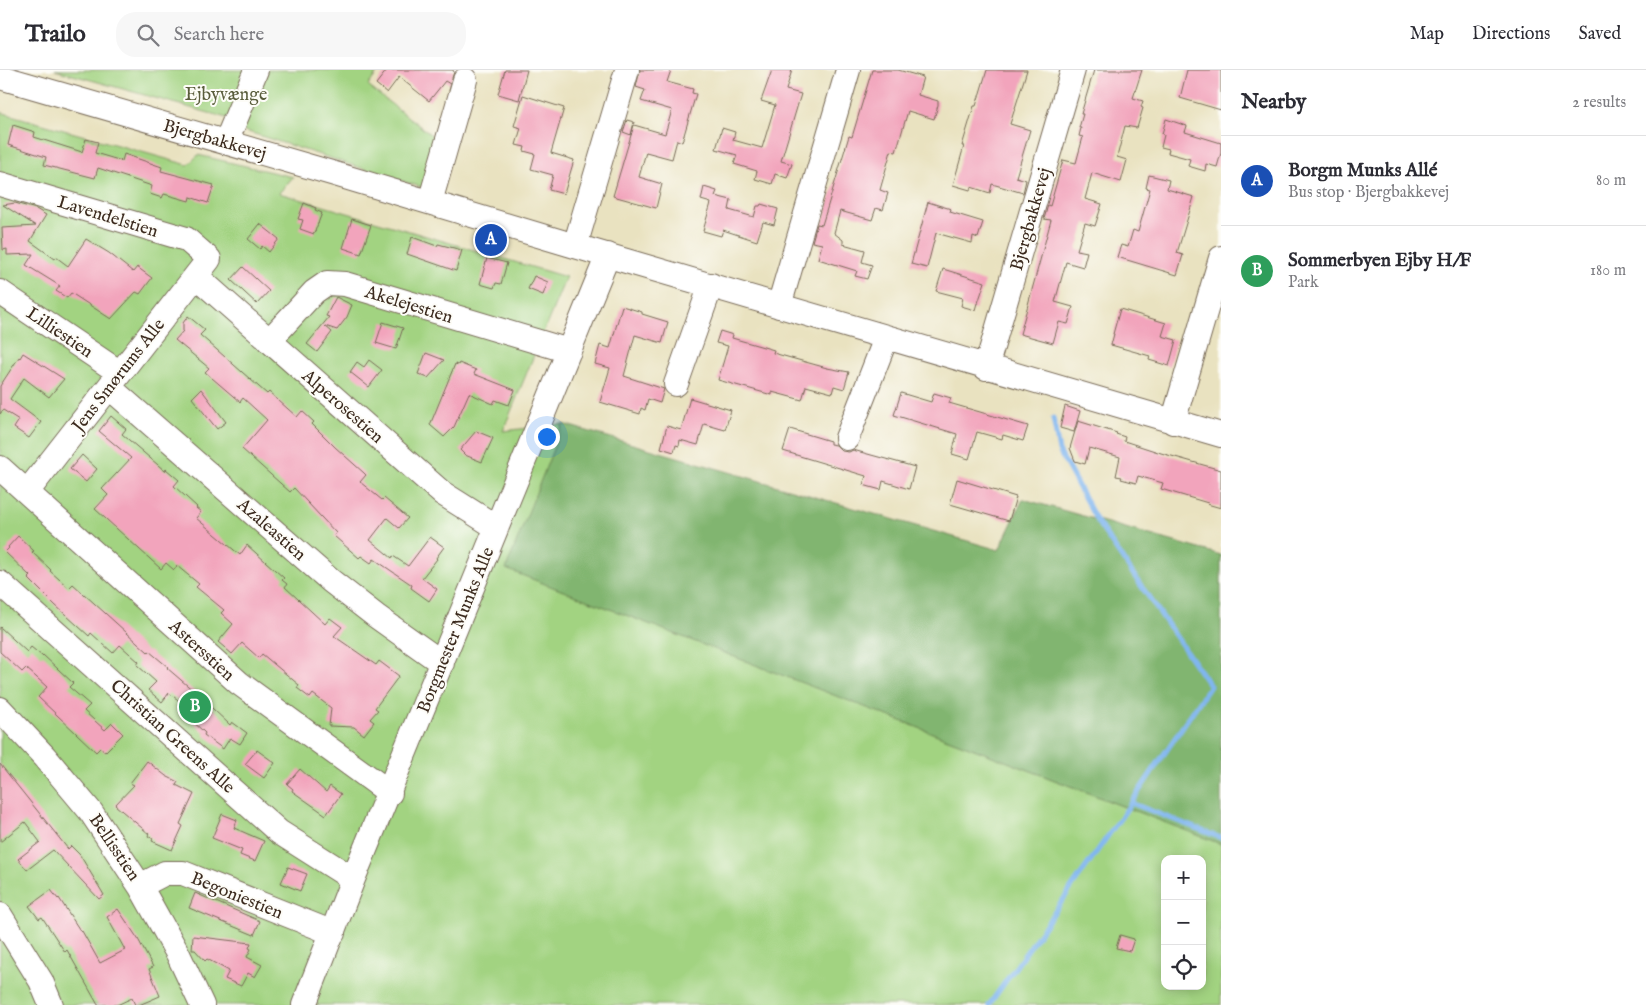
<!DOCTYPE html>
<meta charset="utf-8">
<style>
:root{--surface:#fff;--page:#f7f7f7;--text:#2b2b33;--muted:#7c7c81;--line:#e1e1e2;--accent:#b45309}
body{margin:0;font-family:"IM FELL English",serif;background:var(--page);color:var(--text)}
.controls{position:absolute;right:15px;bottom:15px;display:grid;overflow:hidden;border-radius:10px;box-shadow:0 2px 12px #0003}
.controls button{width:45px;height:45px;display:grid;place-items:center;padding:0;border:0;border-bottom:1px solid var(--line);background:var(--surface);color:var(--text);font:25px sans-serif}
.you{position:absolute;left:546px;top:366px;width:18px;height:18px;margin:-12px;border:4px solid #fff;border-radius:50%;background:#1a73e8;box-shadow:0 0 0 8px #1a73e833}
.badge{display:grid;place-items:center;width:32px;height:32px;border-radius:50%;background:var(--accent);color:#fff;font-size:16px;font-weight:700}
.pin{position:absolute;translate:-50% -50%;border:2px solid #fff;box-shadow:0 1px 5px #0006}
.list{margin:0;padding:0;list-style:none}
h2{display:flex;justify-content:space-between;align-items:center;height:65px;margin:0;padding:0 20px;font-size:21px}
h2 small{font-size:16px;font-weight:400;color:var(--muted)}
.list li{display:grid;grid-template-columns:32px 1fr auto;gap:15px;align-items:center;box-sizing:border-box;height:90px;padding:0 20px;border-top:1px solid var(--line)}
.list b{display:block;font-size:19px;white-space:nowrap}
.list p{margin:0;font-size:16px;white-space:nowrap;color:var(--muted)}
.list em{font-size:16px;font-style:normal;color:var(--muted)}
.icon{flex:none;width:28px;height:28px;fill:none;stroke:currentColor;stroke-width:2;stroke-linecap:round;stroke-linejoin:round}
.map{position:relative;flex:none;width:1221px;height:935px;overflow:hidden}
header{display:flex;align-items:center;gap:30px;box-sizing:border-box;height:70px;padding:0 25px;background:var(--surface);border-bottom:1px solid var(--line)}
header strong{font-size:24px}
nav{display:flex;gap:28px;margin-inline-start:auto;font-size:18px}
.search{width:350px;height:45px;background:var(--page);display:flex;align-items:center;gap:12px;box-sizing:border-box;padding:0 18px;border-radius:20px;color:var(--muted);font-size:19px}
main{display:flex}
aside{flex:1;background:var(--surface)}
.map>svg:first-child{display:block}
.green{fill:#a2d381;stroke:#6e7e50;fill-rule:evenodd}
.forest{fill:#81b56f;stroke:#5e7046}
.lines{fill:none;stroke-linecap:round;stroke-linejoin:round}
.stream{stroke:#80b6ef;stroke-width:5}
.building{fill:#f2a4bc}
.minor-casing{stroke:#786a57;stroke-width:26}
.minor{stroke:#fff;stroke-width:24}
.labels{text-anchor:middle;stroke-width:4;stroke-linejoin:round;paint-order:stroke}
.park-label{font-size:18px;fill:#5a5d3c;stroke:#fdfcf7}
.street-label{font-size:18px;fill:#3b2a1e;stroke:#fdfcf7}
</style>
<header>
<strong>Trailo</strong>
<div class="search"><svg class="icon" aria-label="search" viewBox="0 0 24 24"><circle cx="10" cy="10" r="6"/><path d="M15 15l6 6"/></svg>Search here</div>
<nav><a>Map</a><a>Directions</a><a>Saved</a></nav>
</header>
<main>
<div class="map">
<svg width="1221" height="935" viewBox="0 0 1221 935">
<rect width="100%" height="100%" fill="#fdfcf7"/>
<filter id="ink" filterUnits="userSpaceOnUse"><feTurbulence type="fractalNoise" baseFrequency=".02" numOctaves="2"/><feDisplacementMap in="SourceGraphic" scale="10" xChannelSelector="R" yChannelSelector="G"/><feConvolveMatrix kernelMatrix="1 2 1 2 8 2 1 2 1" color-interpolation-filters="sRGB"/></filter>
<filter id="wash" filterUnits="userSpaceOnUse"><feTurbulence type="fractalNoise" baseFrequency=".0096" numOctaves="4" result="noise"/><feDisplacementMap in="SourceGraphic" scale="20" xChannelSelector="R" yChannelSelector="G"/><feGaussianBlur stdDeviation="1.12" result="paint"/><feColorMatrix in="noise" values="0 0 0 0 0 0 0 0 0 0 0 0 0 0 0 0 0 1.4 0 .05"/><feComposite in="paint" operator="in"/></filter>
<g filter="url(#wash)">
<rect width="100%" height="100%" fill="#e9e2c0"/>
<path class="green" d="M55,0h324l-11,16 71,55 -15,47 -182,-58 -1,-8z
M0,42l188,53 10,-10 95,22 -14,16 287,84 -63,154 60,-7 -56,145 714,275v161h-1221zM1165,789h37v127h-37z"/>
<path class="forest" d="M563,354l436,126 24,-51 198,56v289l-715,-275z"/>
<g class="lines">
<path class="stream" d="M1131,733l90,35
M989,935l142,-202 79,-117 -112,-163 -39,-72 -6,-33"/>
</g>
<g id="blocks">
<path class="building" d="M387,0h66l1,2 -4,12 -5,-3 -16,20 -30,-24 -12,16 -11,-9z
M505,0h22l-8,30 -21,-6z
M640,0h31l-4,12 26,7 -1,4 4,1 -14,48 -5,-2 -5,19 -26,-7 -7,25 23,7 -6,24 -43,-12 21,-71 31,9 7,-24 -31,-9 4,-11 -9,-3z
M772,0h20l-6,20 15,4 -20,67 11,3 -5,14 -12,-4 -3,10 -17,-5 2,-8 -23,-7 3,-9 -21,-6 6,-21 13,4 -2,8 29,8 13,-43 -14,-4z
M872,0h26l25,7 -5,18 20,6v4l-4,14 -26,-8 -12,41 -5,-1 -11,39 8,3 -5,17 -7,-2 -4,12 -32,-9 -6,22 9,7v4l22,6 -3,12 10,3 -5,14 -12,-3 2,-5 -39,-12 4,-15 -10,-2 5,-18 5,1 27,-89 3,1z
M987,0h40l-17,54 20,6 -14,47 10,3 -3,13 -31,-9 -2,9 -19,-6 -1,3 -17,-5 11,-39h-2l12,-40h2z
M1094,0h48l-9,28 10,3 -2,6 2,1 -6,20 -12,-2 -8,31 10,3 -6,22 -29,-9 -7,26 17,5 -7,22 -10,-3 -8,27 10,2 -4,15 -17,-5 -11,40 18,5 -5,17 -9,-2 -6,21 -33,-9 31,-114 -7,-1 4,-14 2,1 13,-46 13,3 7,-26 -4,-1 2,-8h-2l4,-14h-2z
M1187,0h34v40l-41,-12z
M523,25l41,13 -13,45 23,7 -10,34 -15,-4 4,-15 -22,-6 4,-15 -11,-3 1,-4 -9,-2 5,-17 -7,-2z
M1166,49l21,7 -2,6 36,11v10l-4,14 -11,-3 -1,7 -17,-5 2,-7 -22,-6 1,-4 -8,-2 3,-12 -2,-1z
M627,50l7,2 -3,13 -8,-3z
M13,55l22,7 -1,5 48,15 4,-13 12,3 -3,11 27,8 2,-7 38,13 -1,4 53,14 -6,18 -18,-6 -1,4 -25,-7 -2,4 -12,-4 2,-8 -54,-18 -3,10 -51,-13 2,-8 -38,-12z
M1149,105l20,5 -2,9 27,8 -17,56 6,2 -6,20 -60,-18 4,-12 7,2 5,-17 5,2 12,-43 -4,-1z
M704,117l13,4 -2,5 16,4 -2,10 25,7 3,-11h3l1,-2 17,5 -4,16 -11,-3 -6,19 -34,-11 -2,6 -18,-5 8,-28 -10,-3z
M928,132l23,7 -1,3 33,10 -5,16 -5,-2 -1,7 -36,-10 -9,35 -16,-4z
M15,133l21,6 10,6 -16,26 25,18 1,-2 12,9 18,-27 23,14 24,19 4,-5 15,11 -12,16 -4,-2 -25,27 -40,-26 -4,5 -11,-7 4,-5 -34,-21 7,-11 -26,1v-6l-4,1 -1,-22 34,-2 -33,-21z
M304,133l12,5 -1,2 7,3 -8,21 -14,-5 3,-9 -5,-1z
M352,149l19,6 -10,29 -18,-6z
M260,154l19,15 -10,13 -7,-6 -2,3 -12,-10z
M412,167l25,9 1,-2 24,6 -6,21 -49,-17z
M487,188l20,5 -6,21 -5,-1 -2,5 -14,-4z
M243,197l26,24 -12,13 -26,-24z
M943,199l42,13 -7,21h-1l-2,7 -14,-4 2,-8 -27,-7z
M534,206l14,6 -5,13 -15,-6z
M336,227l16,8 -5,12 -10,13 -12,-4 7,6 -15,20 -10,-8 22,-27 -3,-1z
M622,236l20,6v2l26,8 -6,21 -27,-8 -11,41 40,13 -4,14 -12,-4 -3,11 -4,-2 -1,6 -40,-12 10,-34 -15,-4 5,-19 10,3z
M1120,239l46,14 -4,13 14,4 -7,26 -20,-6 1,-4 -39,-11 3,-11h-1z
M188,246l17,14 -5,5 67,59 2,-2 28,25 5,-6 12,11 -2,2 23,23 29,26 2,2 -6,7 22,18 2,-2 24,20 -9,10 -12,-10 -17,22 22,18 1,-2 15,10 22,-29 14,10 -8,11 1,1 -15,19 15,11 -8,12 -18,-13 1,-3 -38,-26 -3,4 -10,-7 -2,2 -25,-22 2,-3 -42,-45 -4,4 -48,-43 25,-29 -24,-22 -3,4 -35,-30 4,-4 -34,-28 8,-9v-8z
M383,252l20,6 -7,21 -20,-6z
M720,261l13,4 -1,3 42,12 -1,3 54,15 22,4 -5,17 -10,-3 -2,7 -26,-7 -4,14 -30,-8v3l-54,-15 10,-34 -12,-3z
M23,283l41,26 -15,18 -25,-19 -14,21 31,23 -12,16 -15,-10 5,-8 -16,-10 -3,4v-28l19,-29 1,1z
M426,283l18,7 -16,18 -10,-4z
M369,290l13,10 -13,17 -19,-15 7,-10 7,5z
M459,293l17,7 -2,4 41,16 -6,15 -14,-5 -2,4 -24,-11 -15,34 -10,10 -14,-12 25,-61 3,1z
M201,319l25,33 -9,7 -25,-31z
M901,323l30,9 3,-9 17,5 -2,5 79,23 -5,15 -20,-6 -1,4 -25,-7 -8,27 -17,-5 5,-20 -63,-19z
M690,328l41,12 -6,20 -21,-6 -6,21 -18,-5 -1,6 -3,-1 -2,7 -13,-4 6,-22 14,4z
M1065,336l15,5 -6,21 -14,-4z
M111,346l15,13 -4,5 43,37 1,-2 13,11 -5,6 23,21 -1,1 5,4 -5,6 44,37 7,-10 37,33 -2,2 5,4 -2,3 40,37 5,-6 12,9 -8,9 42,29 3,-4 20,15 -24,32 3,2 -8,9 4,3 -10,13 -10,-8 -25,-1 2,-18 -18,-14 -3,4 -13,-10 2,-3 -37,-31 -3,4 -17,-15 -10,11 -14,-12 15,-18 -12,-11 3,-3 -28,-23 3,-3 -22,-18 -3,4 -8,-7 -5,6 -66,-60 13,-14 -6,-6 29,-31 -32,-27z
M1078,351l39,12 -1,1 9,3 -1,4 37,12 60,17v38l-14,-4 1,-1 -47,-14 2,-6 -25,-7 -2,7 -15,-4 1,-2 -6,-1 4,-19 -31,-9 -4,16 -10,-3 -5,-13z
M790,359l40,12v3l6,1 6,6 7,1 4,-2 62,17 -6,22 -26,-8 -2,9 -18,-5 3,-9 -83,-25z
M476,361l17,7 -11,24 -17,-7 -5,-5z
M82,385l15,14 -11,13 -16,-13z
M957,409l59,18 -7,24 -59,-17z
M18,466l16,15 -2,1 19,18 -1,1 19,17 4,-4 75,68 1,-1 19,16 -1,1 28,24 35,33 2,-3 15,11 -7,11 -10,-6 -7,11 -19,-14 1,-2 -19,-18 5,-5 -22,-17 -7,9 -14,-12 8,-8 -19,-17 2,-3 -19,-17 -7,8 -22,-20 -2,3 -34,-31 -27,-27 2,-2 -25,-24 4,-4 -1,-1z
M0,557l27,25 4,-5 11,9 1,-1 30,28 -4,4 21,18 -6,6 21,19 7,-7 11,11 -18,18 -5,-4 -4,4 -58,-55 9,-10 -21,-19 -4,4 -22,-20z
M257,680l18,13 -11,15 -19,-14z
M147,691l19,15 12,6 -2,3 18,9 -14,30 3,2 -11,24 -20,-9 1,-2 -5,-3 1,-2 -34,-29 19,-20 -4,-2z
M0,694l68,85 3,-3 9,9 24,40 -5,4 -46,-49 -26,20 -9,-11 22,-17 -15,-20 -25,20z
M300,699l26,23 4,-6 11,8 -15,21 -34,-24 1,-2 -6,-5z
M222,744l15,6 -3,8 30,13 -9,20 -15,-6 2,-5 -30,-12z
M288,797l19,7 -7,17 -19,-8z
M51,820l7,9 1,-1 22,34 1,-1 18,32 25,-13 -18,-33 11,-8 20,30 15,28 -4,2 11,27 -21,9h-4l-3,-7 -15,7h-19l-31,-55 -2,2 -23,-35 -3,2 -10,-13z
M195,823l65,28 -6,14 -65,-27z
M1120,865l14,4 -4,12 -14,-3z
M193,866l58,7 -2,5 2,1 -4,8 15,8 -7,12 -7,-4 -7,13 -16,-7 4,-8 -22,-12 -2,2 -10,-11h-3z"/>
</g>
</g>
<g filter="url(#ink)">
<use href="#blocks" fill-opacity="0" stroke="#786a57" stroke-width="1"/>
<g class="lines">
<defs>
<path id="minor" d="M0,7l335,97 240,72 646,189
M226,72l30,-72
M0,114l186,55 23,20 -182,233
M430,132l35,-122
M575,176l52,-176
M196,206l246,217 54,34
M0,222l120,81
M779,236l69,-236
M269,271l45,-49 13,-9 18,1 224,67
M986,298l87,-298
M676,314l35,-99
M109,317l222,194 45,35 66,47
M1173,352l48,-164
M847,368l39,-100
M0,398l239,215 151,110
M0,513l279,249 74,47
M0,639l45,48 46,55 49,74 38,68 24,51
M140,816l25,-13h18l150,60
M0,845l41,66 10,24
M304,935l49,-126 255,-624"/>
</defs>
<use href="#minor" class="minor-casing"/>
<use href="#minor" class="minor"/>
</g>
</g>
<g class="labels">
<g class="park-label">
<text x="226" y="30">Ejbyvænge</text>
</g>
<g class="street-label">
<text transform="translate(215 69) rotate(16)" y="6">Bjergbakkevej</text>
<text transform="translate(108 146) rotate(17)" y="6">Lavendelstien</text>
<text transform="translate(1030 149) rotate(-74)" y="6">Bjergbakkevej</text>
<text transform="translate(409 234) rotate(17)" y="6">Akelejestien</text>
<text transform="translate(60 262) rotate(34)" y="6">Lilliestien</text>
<text transform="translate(118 305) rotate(-52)" y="6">Jens Smørums Alle</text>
<text transform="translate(343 336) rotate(41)" y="6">Alperosestien</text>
<text transform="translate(272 459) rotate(41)" y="6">Azaleastien</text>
<text transform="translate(455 560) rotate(-68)" y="6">Borgmester Munks Alle</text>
<text transform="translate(202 580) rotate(42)" y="6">Astersstien</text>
<text transform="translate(173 666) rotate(42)" y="6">Christian Greens Alle</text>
<text transform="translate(115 777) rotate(56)" y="6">Bellisstien</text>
<text transform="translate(237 825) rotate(22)" y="6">Begoniestien</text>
</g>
</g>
</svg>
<div class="controls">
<button>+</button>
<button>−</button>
<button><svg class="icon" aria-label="locate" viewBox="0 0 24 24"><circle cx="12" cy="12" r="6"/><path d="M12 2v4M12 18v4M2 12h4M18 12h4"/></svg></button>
</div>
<div class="you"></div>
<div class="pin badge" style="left:491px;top:170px;background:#1a4fb4">A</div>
<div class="pin badge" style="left:195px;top:637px;background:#2e9e5b">B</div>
</div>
<aside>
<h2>Nearby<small>2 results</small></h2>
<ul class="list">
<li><span class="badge" style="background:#1a4fb4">A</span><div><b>Borgm Munks Allé</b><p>Bus stop · Bjergbakkevej</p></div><em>80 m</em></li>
<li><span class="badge" style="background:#2e9e5b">B</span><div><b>Sommerbyen Ejby H/F</b><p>Park</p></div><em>180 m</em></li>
</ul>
</aside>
</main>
